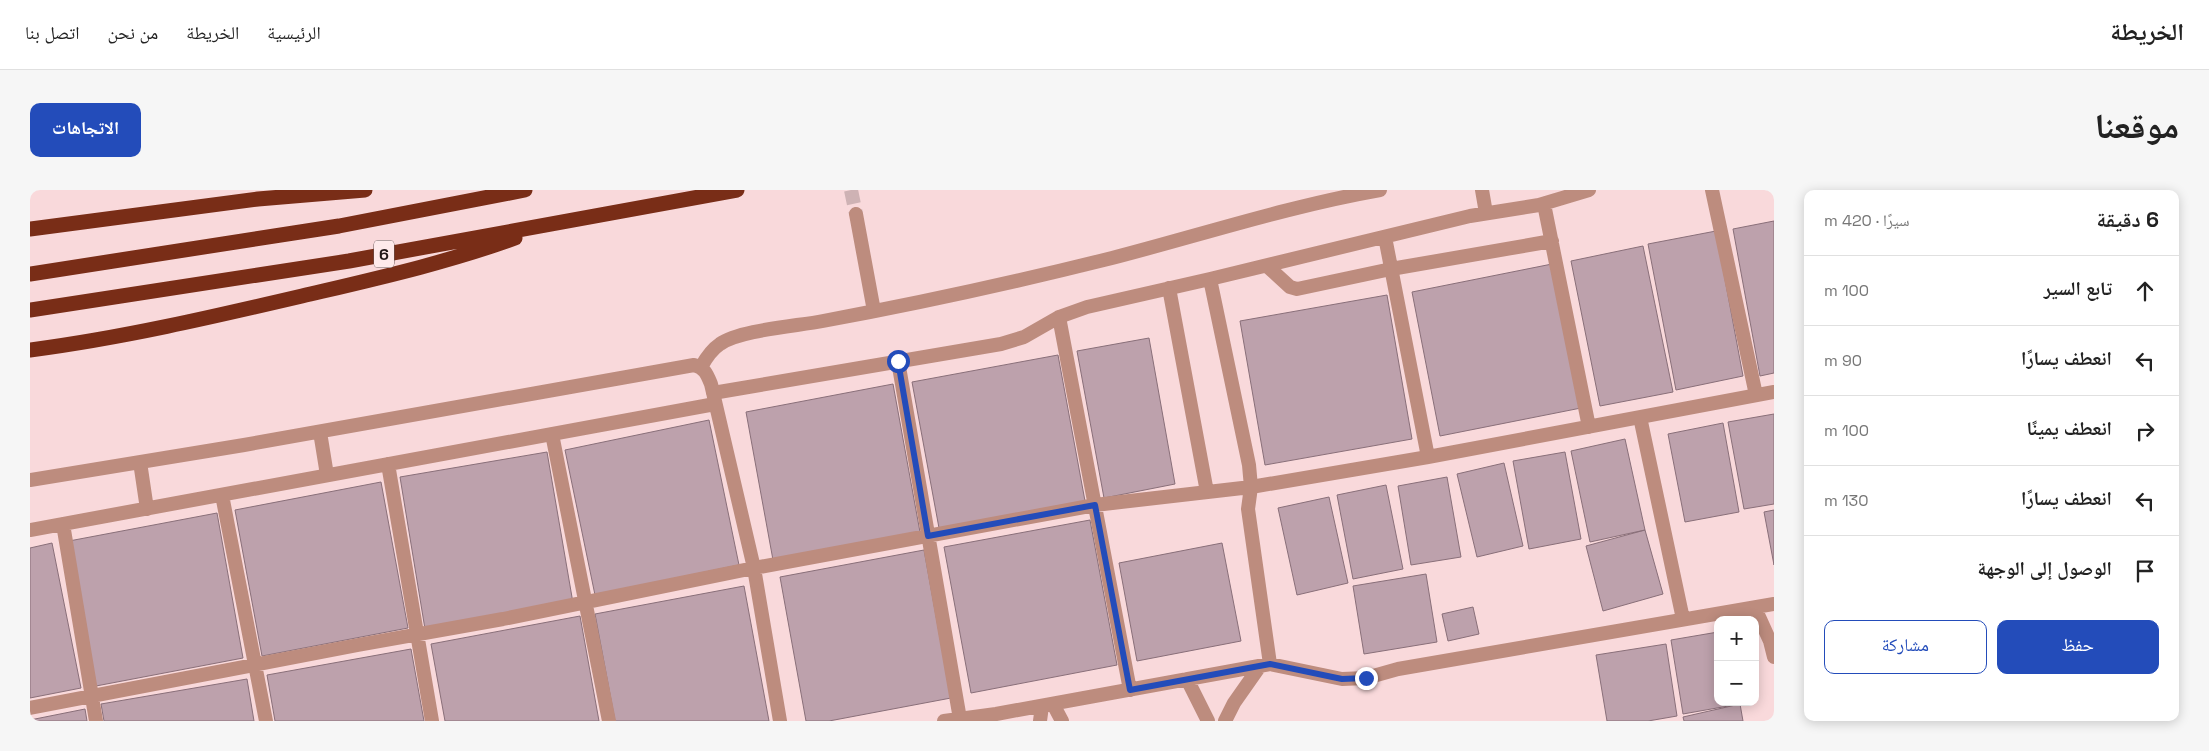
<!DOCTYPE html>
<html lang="ar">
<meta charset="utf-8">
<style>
:root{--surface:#fff;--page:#f6f6f6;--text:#222;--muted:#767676;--line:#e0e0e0;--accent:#234cba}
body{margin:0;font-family:"Space Grotesk","Noto Naskh Arabic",sans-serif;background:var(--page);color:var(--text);direction:rtl}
.controls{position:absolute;right:15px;bottom:15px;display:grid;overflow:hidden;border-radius:10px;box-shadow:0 2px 12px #0003}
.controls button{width:45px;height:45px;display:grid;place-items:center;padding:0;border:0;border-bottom:1px solid var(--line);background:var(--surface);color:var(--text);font:25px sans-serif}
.stop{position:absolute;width:15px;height:15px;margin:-11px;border:4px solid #234cba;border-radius:50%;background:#fff}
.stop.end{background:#234cba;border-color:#fff;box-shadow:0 1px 5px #0008}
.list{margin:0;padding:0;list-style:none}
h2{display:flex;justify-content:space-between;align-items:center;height:65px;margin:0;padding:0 20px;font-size:21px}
h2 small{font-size:16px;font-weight:400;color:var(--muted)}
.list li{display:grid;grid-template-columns:32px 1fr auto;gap:15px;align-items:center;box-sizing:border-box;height:70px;padding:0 20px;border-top:1px solid var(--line)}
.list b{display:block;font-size:19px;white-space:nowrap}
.list em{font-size:16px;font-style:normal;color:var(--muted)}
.actions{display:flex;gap:10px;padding:15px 20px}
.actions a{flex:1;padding:11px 0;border:1px solid var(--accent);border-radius:10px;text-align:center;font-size:18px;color:var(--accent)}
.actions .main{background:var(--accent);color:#fff}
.icon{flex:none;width:28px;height:28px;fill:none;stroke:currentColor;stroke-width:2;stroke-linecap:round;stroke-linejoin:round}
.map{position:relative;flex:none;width:1744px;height:531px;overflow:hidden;direction:ltr;border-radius:10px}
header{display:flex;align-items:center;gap:30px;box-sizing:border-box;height:70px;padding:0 25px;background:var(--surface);border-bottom:1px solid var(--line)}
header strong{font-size:24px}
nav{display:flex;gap:28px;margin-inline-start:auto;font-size:18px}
.intro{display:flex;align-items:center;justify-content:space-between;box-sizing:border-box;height:120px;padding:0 30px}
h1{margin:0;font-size:35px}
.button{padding:12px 22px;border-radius:10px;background:var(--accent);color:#fff;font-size:18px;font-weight:700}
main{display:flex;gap:30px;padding:0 30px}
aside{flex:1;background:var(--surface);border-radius:10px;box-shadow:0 2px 12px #0003}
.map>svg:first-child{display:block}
.building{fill:#bda1ac;stroke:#896f79}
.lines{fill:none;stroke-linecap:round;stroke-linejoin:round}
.minor-tunnel{stroke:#ceb2b4;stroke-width:14;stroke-dasharray:14 7;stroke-linecap:butt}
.minor{stroke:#bd8c7e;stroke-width:14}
.highway{stroke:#792d17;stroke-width:15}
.route{stroke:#234cba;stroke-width:6}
.labels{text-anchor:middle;stroke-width:5;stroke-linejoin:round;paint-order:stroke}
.shield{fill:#feeaeb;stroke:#645657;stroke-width:1}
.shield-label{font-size:16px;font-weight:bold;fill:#221718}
</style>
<header>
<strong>الخريطة</strong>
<nav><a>الرئيسية</a><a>الخريطة</a><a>من نحن</a><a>اتصل بنا</a></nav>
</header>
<div class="intro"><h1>موقعنا</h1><a class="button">الاتجاهات</a></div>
<main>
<aside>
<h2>6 دقيقة<small>سيرًا · 420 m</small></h2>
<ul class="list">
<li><svg class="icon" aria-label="ahead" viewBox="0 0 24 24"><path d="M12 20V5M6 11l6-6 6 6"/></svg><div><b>تابع السير</b></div><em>100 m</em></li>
<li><svg class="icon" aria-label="left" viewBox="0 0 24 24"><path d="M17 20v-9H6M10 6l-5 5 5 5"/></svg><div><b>انعطف يسارًا</b></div><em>90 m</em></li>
<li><svg class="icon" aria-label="right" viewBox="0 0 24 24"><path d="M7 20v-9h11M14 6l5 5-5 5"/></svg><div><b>انعطف يمينًا</b></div><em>100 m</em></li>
<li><svg class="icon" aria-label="left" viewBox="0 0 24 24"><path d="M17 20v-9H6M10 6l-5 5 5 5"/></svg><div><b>انعطف يسارًا</b></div><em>130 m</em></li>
<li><svg class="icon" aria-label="arrive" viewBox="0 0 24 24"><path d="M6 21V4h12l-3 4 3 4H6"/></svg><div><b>الوصول إلى الوجهة</b></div></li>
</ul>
<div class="actions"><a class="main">حفظ</a><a>مشاركة</a></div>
</aside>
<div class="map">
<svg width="1744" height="531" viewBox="0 0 1744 531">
<rect width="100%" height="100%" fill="#f9d9db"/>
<path class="building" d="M1744,31v152l-14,3 -27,-147z
M1686,41l27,145 -67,14 -28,-146z
M1613,56l30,146 -73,14 -29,-145z
M1522,74l29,144 -141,28 -28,-144z
M1357,105l25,144 -147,26 -25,-144z
M1119,148l26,146 -71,14 -27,-147z
M1028,165l27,146 -146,27 -27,-146z
M863,194l27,148 -147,28 -27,-148z
M1744,224v90l-30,5 -16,-87z
M679,230l30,145 -144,30 -30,-145z
M1693,233l16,89 -54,10 -17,-88z
M1595,249l20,91 -55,12 -19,-91z
M517,262l26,151 -148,26 -25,-152z
M1535,262l16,87 -52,10 -16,-88z
M1474,273l19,83 -46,11 -20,-83z
M1417,287l14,80 -50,8 -13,-79z
M351,292l27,146 -146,28 -27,-146z
M1356,295l17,84 -50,10 -16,-84z
M1299,307l19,86 -51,12 -19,-87z
M1744,320v55l-10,-53z
M187,323l26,145 -147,28 -27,-145z
M1060,330l27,145 -146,28 -27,-146z
M1615,340l18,64 -60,17 -17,-65z
M22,353l29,145 -51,10v-150z
M1192,353l19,98 -104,20 -18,-98z
M894,360l27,148 -122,23h-23l-26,-144z
M1396,384l11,68 -73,12 -11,-68z
M714,396l25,135h-154l-20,-107z
M1443,417l6,27 -31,7 -6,-27z
M550,426l19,105h-154l-14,-77z
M1688,442v70h33l-68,12 -12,-74z
M1636,454l11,72 -29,5h-41l-11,-66z
M381,459l13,72h-149l-8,-46z
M217,489l7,42h-150l-3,-17z
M1710,514l3,17h-59l-1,-4z
M55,519l2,12h-57v-1z"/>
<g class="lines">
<path class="minor-tunnel" d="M821,0l5,24"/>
<path class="minor" d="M1452,0l4,23
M1682,0l44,205
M1514,14l45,223
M826,24l18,97
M1355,47l43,220
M1237,76l23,21 7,2 94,-20 161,-28
M1180,89l39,186 2,22 -3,22 22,155
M1139,98l38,204
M1029,127l71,373
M868,171l62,358
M671,177c5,-9 10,-17 19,-23 19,-14 78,-18 103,-23 97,-18 193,-39 289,-63 89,-23 177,-52 268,-68
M683,203l288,-49 23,-7 35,-20 28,-10 123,-28 260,-63 69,-11 50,-15
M1610,227l43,202
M290,242l7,43
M522,244l57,287
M110,272l7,47
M358,274l44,257
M0,290l214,-35 450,-80c11,3 13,9 17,19l43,184 26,153
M192,305l44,226
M33,334l33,197
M0,340l685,-126
M1725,418l15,33 4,16
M1157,489l21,42
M1023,514l9,17
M0,518l328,-63 145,-26 251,-51 341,-63 156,-18 177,-30 346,-65
M914,531l52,-7 274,-50 72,15 24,-1 32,-9 376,-65
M1010,531l2,-15
M1195,531l9,-18 26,-37"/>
<path class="highway" d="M0,39l228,-30 107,-9
M0,84l309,-48 186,-36
M0,120l319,-49 388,-71
M0,160c92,-12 182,-33 272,-54 72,-17 144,-33 213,-58"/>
</g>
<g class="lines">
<path class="route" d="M868,171l30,175 167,-31 35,185 140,-26 72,15 24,-1"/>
</g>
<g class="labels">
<rect class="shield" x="344" y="50.5" width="20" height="27" rx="4"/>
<g class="shield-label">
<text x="354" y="70">6</text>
</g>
</g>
</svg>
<div class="controls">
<button>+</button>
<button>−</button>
</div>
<div class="stop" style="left:868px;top:171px"></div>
<div class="stop end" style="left:1336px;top:488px"></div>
</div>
</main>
